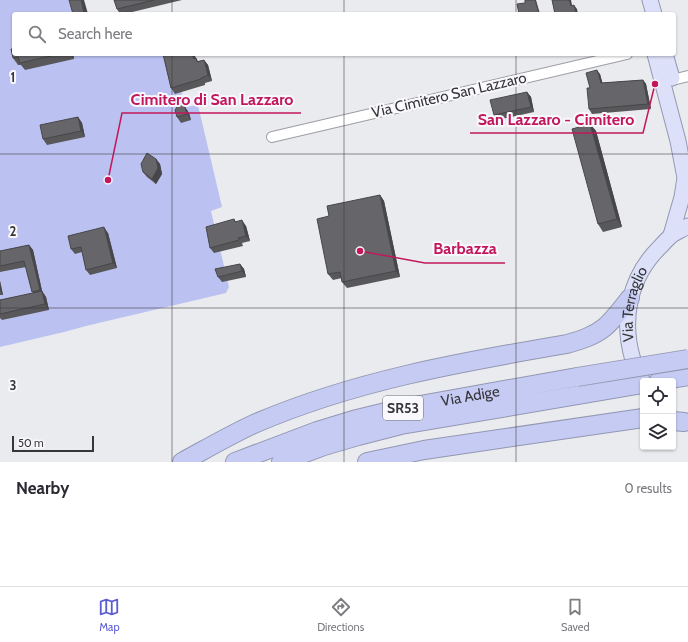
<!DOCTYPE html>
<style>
:root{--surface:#fff;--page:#f7f7f7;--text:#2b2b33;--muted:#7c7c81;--line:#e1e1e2;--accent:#5c5cd4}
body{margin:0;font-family:Cabin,sans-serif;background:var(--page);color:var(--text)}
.controls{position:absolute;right:12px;bottom:12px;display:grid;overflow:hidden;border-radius:4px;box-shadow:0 1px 3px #0004}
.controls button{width:36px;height:36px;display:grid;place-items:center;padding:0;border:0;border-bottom:1px solid var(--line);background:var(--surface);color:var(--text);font:20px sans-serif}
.scale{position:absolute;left:12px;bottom:10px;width:82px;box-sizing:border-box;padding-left:4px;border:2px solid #363638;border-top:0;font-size:11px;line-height:14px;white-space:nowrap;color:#363638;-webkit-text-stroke:3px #f8f8fd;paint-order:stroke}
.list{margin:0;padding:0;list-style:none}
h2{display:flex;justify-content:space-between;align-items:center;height:52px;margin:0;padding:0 16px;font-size:17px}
h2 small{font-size:13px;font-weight:400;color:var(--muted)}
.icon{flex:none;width:22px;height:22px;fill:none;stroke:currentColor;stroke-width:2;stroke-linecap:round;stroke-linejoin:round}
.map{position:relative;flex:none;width:688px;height:462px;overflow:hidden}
.search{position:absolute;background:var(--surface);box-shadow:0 1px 3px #0004;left:12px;right:12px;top:12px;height:44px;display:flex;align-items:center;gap:10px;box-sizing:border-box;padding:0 14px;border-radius:4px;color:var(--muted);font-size:15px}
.sheet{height:124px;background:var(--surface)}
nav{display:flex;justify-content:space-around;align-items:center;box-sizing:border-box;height:56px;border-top:1px solid var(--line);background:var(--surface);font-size:11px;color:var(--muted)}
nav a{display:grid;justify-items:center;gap:2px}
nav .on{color:var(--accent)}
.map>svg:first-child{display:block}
.green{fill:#bbc2f1}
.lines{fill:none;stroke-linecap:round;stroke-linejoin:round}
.street-casing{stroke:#9c9da1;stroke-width:12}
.primary-casing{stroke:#9397b2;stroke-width:17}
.highway-casing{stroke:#9397b2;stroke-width:20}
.street{stroke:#fff;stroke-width:10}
.primary{stroke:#dce0f8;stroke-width:15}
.highway{stroke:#c5cbf3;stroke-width:18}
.highway-bridge-casing{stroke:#9397b2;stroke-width:20;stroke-linecap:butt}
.highway-bridge{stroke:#c5cbf3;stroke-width:18}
.wall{fill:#58585b}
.shaded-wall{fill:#47474a}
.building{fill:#66666a;stroke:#47474a}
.grid{fill:none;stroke:#363638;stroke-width:1;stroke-opacity:0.55}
.labels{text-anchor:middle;stroke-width:4;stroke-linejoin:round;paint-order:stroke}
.shield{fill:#f8f8fd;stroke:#707073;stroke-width:1}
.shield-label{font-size:14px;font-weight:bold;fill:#363638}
.street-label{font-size:15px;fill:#363638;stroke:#f8f8fd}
.grid-label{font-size:13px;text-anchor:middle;font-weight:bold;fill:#363638;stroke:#f8f8fd;stroke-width:4;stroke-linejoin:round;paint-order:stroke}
.leader{fill:none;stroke:#c2185b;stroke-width:1.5}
.callout-dot{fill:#c2185b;stroke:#f8f8fd;stroke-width:1.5}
.callout-label{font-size:16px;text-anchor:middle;font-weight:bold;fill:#c2185b;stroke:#f8f8fd;stroke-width:4;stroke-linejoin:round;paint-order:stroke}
</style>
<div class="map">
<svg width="688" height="462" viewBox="0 0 688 462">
<rect width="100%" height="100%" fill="#eaebef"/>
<path class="green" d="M0,0h84l4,14h-74v40h159l12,53 13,-2 24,102 -11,4 18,76 -3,6 -140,33 -22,6 -64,15z"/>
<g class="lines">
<defs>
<path id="street" d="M672,80l16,-4
M272,137l355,-83"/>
<g id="primary">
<path d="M650,0l4,14"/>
<path d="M655,54l23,87 7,37 -3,19 -11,38"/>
<path d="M665,54l7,24"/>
<path id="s1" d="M641,377c-3,-6 -6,-11 -8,-17 -12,-40 -4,-82 26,-112 4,-4 8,-9 13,-13 5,-3 11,-6 16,-9"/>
</g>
<g id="highway">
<path d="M659,381l29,-5"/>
<path d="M673,421l11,1"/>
<path d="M182,462c24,-13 48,-27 72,-38 99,-43 207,-62 313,-80 14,-4 27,-8 38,-17 8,-7 18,-20 25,-29"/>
<path id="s2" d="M235,462l82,-31 36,-11 45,-11 179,-32"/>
<path d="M281,462l43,-16 34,-10 43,-11 242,-41"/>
<path d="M367,462l57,-12 219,-32"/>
</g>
</defs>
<use href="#street" class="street-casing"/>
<use href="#primary" class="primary-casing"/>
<use href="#highway" class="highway-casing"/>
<use href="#street" class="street"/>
<use href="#primary" class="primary"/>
<use href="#highway" class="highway"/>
<defs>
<path id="highway-bridge" d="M577,377l111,-18"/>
</defs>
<use href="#highway-bridge" class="highway-bridge-casing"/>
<use href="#highway-bridge" class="highway-bridge"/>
</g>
<path class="wall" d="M114,0h68l-58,14h-4l-3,-5z
M14,54h61h-2l1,5 -49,11 -4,-5h-3l-5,-7z
M163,54h31l2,4 2,3 6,-1 4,5 4,16 -7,2v2l-30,9 -4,-6z
M600,74l2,9 41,-3 3,4 5,25 -59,5 -3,-5 1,-21z
M527,92l4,5 3,15 -36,8 -4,-5z
M185,107l4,6 2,7 -10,3 -4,-6z
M78,117l4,6 3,14 -38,8 -4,-6z
M590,124l6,7 26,96 -19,5 -5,-8z
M156,159l4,5 2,10 -6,10 -9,-7 -4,-5z
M380,195l4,6 16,76 -53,11 -5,-6v-4l-9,2 -5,-6 1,-58z
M234,219l2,3 10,4 4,15 -8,2 1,3 -29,7 -4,-5z
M108,233l9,35 -27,7 -4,-5 -4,-18 -7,2 -4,-5z
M29,245l4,5 9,41 4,6 3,13 -47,10 -2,-2v-18l33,-7 -7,-26 -26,5v-21z
M240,264l4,5 2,8 -24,5 -4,-5z
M0,281l3,14h-3z"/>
<path class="shaded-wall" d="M81,0h3l4,14h-4z
M535,0h1l4,14h-1z
M569,0h2l2,10 -2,-4z
M574,5l3,4 1,5h-2z
M70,54h3l1,5z
M192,54h2l3,10 -3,-5z
M204,60l4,5 4,16 -4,-6z
M597,70l3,4 4,14 -3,-5z
M643,80l3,4 5,25 -3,-5z
M527,92l4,5 3,15 -3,-5z
M185,107l4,6 2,7 -4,-6z
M78,117l4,6 3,14 -4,-6z
M590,124l6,7 26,96 -5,-8z
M156,159l4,5 2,10 -6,10 -4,-5z
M380,195l4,6 16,76 -4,-6z
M242,220l4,6 4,15 -4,-5z
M104,227l4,6 9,35 -4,-5z
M29,245l4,5 10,45 -3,-5z
M240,264l4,5 2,8 -4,-6z
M0,281l3,14 -3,-5z
M42,291l4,6 3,13 -4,-6z"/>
<path class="building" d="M69,0h12l3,14h-11z
M114,0h40l-37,9z
M525,0h10l4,14h-20l-2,-10 8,-1z
M552,0h17l2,6 3,-1 2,9h-21z
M11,49h3v5h45l-39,9 -2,-6 -5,1z
M163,54h29l2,5 2,-1 1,4 7,-2 4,15 -7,3v1l-30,9z
M597,70l4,13 42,-3 5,24 -59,5 -2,-21h3l-4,-15z
M527,92l4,15 -37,8 -4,-15z
M179,104l6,3 2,7 -10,3 -2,-7z
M78,117l3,14 -38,8 -3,-14z
M590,124l27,95 -19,5 -26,-95z
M147,153l9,6 2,9 -6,11 -9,-7 -2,-8z
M380,195l16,76 -54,11 -2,-10 -12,2 -11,-55 12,-3 -2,-10z
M234,219l1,3 7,-2 4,16 -8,2 1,2 -29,8 -4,-21z
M104,227l9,36 -27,7 -5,-23 -10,2 -3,-13z
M29,245l11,45 -8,2 -8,-31 -24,5v-15z
M240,264l2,7 -24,6 -3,-8z
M42,291l3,13 -45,10v-14z"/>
<path class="grid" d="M172,0v14M344,0v14M516,0v14M172,54v408M344,54v408M516,54v408M0,154h688M0,308h688"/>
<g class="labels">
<rect class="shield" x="383" y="396" width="40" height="24" rx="3"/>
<g class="shield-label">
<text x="403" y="413">SR53</text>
</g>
<g class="street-label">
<text transform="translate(449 95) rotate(-13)" y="5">Via Cimitero San Lazzaro</text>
<text dy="5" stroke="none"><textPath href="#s1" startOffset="76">Via Terraglio</textPath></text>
<text dy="5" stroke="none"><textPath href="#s2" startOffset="245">Via Adige</textPath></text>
</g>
</g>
<g class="grid-label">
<text x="13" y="82">1</text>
<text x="13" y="236">2</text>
<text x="13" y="390">3</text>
</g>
<path class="leader" d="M108 180L122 113H301M655 84L643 133H470M360 251L425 263H505"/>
<g class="callout-dot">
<circle cx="108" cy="180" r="4"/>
<circle cx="655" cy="84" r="4"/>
<circle cx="360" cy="251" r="4"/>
</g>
<g class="callout-label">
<text x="212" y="105">Cimitero di San Lazzaro</text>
<text x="556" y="125">San Lazzaro - Cimitero</text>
<text x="465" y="254">Barbazza</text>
</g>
</svg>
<div class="controls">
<button><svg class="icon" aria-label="locate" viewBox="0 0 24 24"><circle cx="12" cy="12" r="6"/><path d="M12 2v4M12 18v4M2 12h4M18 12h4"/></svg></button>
<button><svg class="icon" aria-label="layers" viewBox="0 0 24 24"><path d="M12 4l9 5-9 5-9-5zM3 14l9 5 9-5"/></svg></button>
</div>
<div class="scale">50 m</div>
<div class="search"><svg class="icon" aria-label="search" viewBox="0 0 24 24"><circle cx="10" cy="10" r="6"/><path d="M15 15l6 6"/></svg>Search here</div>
</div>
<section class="sheet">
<h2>Nearby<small>0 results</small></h2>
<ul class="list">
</ul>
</section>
<nav>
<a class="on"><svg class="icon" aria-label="map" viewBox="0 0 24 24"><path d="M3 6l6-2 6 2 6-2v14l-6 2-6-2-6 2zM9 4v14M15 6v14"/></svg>Map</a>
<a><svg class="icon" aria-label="directions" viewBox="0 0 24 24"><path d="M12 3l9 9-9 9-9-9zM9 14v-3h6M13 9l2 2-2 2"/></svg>Directions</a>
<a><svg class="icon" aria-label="saved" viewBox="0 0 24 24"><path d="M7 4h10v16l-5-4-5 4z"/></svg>Saved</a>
</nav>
